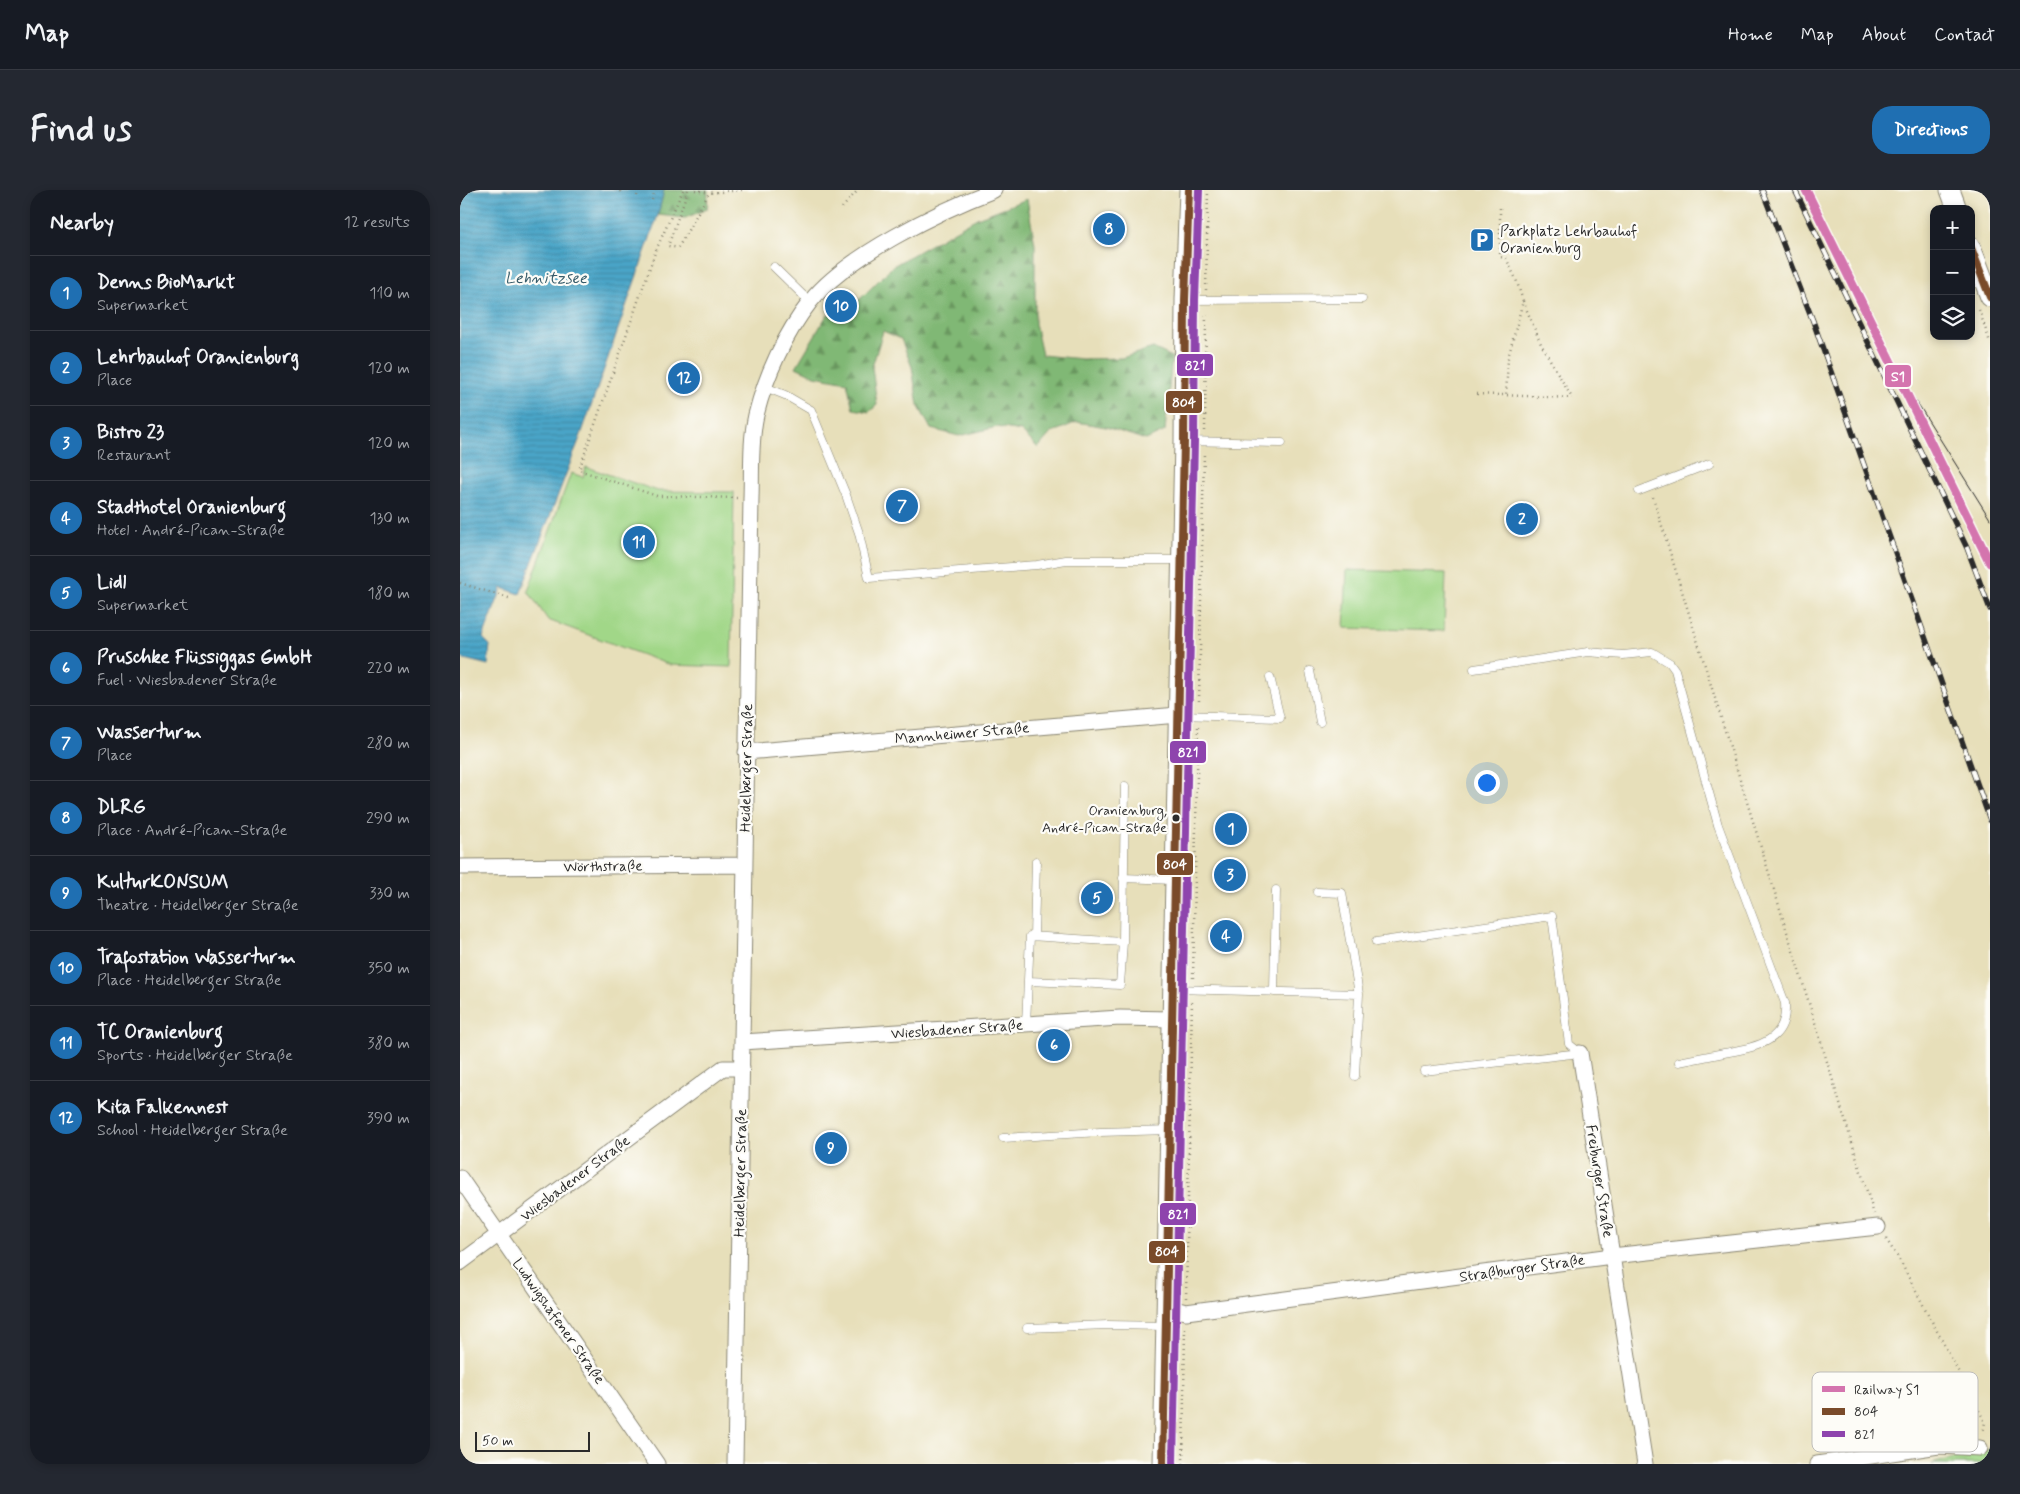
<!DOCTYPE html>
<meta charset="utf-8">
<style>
:root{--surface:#171b24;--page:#242831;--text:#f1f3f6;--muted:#9ea1a6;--line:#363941;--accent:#1f6fb2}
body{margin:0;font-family:Mynerve,sans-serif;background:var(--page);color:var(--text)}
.controls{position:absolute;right:15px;top:15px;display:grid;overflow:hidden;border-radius:10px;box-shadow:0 2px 8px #0003}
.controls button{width:45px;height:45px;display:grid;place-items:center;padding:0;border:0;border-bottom:1px solid var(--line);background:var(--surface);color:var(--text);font:25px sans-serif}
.scale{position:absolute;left:15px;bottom:12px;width:115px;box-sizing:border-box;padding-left:5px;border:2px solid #2b2b2b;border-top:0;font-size:14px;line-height:18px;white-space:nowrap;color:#2b2b2b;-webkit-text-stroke:4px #fdfcf7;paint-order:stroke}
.you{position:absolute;left:1026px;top:592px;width:18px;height:18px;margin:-12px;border:4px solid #fff;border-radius:50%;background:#1a73e8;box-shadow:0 0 0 8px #1a73e833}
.badge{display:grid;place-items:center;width:32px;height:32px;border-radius:50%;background:var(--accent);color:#fff;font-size:16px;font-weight:700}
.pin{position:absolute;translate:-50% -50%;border:2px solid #fff;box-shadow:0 1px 5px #0006}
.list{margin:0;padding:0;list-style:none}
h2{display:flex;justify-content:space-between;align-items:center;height:65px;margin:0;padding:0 20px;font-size:21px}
h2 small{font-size:16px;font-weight:400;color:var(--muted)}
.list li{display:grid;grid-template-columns:32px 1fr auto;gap:15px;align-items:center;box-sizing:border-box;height:75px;padding:0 20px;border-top:1px solid var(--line)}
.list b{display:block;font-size:19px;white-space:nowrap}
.list p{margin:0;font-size:16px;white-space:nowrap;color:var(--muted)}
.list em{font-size:16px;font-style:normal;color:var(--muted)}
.icon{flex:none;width:28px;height:28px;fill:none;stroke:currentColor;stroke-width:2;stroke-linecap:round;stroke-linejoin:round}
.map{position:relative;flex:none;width:1530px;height:1274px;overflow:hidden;border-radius:20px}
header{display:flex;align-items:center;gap:30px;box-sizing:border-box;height:70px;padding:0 25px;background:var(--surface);border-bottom:1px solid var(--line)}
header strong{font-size:24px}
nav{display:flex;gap:28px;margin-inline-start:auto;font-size:18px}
.intro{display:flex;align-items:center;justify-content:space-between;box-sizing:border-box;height:120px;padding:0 30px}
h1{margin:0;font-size:35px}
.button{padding:12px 22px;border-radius:20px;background:var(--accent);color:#fff;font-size:18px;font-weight:700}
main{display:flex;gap:30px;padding:0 30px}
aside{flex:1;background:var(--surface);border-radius:20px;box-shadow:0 2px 8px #0003}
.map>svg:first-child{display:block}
.forest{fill:url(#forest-firs);stroke:#567250}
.park{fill:url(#park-crowns);stroke:#66815a}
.pitch{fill:#a1d788;stroke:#66815a}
.water{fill:url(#water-rules);stroke:#3a687a}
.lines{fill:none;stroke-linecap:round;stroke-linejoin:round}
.service-casing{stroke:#898572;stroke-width:9}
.minor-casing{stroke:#898572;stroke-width:17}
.tertiary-casing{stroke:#898572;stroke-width:21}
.path{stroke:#898572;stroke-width:2.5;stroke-dasharray:1 4;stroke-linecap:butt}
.service{stroke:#fff;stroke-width:8}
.minor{stroke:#fff;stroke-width:15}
.tertiary{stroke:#fff;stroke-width:19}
.tram{stroke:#2b2b2b;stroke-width:1}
.rail-casing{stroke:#2b2b2b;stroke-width:5.5}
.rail{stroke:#fdfcf7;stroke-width:4;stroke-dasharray:11;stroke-linecap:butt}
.bus-1-casing{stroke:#fdfcf7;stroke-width:11}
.bus-2-casing{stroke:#fdfcf7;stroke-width:11}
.bus-1{stroke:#7a4b2a;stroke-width:8}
.bus-2{stroke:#8e44ad;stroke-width:8}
.rail-1-casing{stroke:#fdfcf7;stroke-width:12}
.rail-1{stroke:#d474ae;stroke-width:9}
.bus-dot{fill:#2b2b2b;stroke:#fdfcf7;stroke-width:2}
.labels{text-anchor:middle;stroke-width:4.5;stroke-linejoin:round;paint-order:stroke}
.bus-label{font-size:14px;fill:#2b2b2b;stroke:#fdfcf7;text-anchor:end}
.poi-label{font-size:15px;fill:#2b2b2b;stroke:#fdfcf7;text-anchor:start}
.street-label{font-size:15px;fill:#2b2b2b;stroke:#fdfcf7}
.water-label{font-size:16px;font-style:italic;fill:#375c6a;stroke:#fdfcf7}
.key{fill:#fdfcf7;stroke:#bebdba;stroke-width:1}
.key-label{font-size:14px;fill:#2b2b2b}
.line-badge{stroke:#fdfcf7;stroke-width:2}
.badge-label{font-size:14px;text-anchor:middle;font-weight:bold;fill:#fff}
</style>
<header>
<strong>Map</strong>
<nav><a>Home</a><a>Map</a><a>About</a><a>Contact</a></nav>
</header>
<div class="intro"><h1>Find us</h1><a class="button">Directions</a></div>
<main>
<aside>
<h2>Nearby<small>12 results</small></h2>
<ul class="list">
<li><span class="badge">1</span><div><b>Denns BioMarkt</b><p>Supermarket</p></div><em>110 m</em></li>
<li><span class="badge">2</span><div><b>Lehrbauhof Oranienburg</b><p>Place</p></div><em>120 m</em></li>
<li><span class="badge">3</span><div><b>Bistro 23</b><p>Restaurant</p></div><em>120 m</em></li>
<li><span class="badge">4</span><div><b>Stadthotel Oranienburg</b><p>Hotel · André-Pican-Straße</p></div><em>130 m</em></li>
<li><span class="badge">5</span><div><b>Lidl</b><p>Supermarket</p></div><em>180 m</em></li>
<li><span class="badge">6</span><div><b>Pruschke Flüssiggas GmbH</b><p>Fuel · Wiesbadener Straße</p></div><em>220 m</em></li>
<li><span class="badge">7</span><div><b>Wasserturm</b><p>Place</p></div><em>280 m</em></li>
<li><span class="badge">8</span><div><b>DLRG</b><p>Place · André-Pican-Straße</p></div><em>290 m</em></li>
<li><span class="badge">9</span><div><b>KulturKONSUM</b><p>Theatre · Heidelberger Straße</p></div><em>330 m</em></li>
<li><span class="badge">10</span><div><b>Trafostation Wasserturm</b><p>Place · Heidelberger Straße</p></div><em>350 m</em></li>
<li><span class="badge">11</span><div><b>TC Oranienburg</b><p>Sports · Heidelberger Straße</p></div><em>380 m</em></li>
<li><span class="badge">12</span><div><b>Kita Falkennest</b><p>School · Heidelberger Straße</p></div><em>390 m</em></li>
</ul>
</aside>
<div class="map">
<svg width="1530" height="1274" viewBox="0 0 1530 1274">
<defs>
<pattern id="forest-firs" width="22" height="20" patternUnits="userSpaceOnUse" patternTransform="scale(1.25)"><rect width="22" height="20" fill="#80b874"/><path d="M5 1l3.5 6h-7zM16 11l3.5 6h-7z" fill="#69965f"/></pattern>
<pattern id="park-crowns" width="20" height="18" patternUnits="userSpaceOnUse" patternTransform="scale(1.25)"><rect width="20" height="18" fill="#a1d788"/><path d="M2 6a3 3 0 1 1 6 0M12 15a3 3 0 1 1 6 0" fill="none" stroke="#8bb976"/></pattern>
<pattern id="water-rules" width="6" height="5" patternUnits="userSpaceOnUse" patternTransform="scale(1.25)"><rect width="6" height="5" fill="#4aa5c8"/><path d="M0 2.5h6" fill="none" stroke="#3e87a3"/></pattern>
</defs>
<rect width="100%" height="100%" fill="#fdfcf7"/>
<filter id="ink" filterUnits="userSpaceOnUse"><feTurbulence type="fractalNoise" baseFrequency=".02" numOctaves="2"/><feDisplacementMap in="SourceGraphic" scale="10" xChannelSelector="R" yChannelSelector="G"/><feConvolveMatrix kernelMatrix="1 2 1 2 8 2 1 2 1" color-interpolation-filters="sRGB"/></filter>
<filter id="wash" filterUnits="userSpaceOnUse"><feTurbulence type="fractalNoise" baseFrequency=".0096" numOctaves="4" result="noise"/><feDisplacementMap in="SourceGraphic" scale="20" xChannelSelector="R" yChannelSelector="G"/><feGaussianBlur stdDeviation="1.12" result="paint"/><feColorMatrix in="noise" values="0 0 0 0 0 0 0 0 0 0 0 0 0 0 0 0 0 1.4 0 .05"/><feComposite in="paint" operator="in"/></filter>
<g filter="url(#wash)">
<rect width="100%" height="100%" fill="#e7dfba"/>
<path class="forest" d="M204,0h44l-1,19 -22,9 -27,-3z
M567,9l8,46v79l7,31 40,4 40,-1 31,-10 19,9 -7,74 -19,9 -40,-13 -29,-5 -26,11 -13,15 -17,-17 -24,-4 -38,9 -28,-7 -13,-24 -6,-38 -11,-28 -18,-8 -11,36 5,38 -8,7 -16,-3 -6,-27 -32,-6 -19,-9 31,-52 28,-11 38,-38 84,-48z"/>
<path class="park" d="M1530,1259v15h-59z"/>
<path class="pitch" d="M126,277l72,24 76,1 -3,175 -61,-2 -122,-45 -20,-29 43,-118 12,4z
M887,380l99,3 -2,58 -100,-3z"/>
<path class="water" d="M0,0h204l-6,25 -77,220 -61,159 -18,-6 -19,50 7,7 -2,20 -28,-7z"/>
</g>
<g filter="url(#ink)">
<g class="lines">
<defs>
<path id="service" d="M314,77l36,35
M725,110l177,-1
M305,197l20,8 26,15 35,85 13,38 10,45 168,-13 29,-5h115
M724,251l98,2
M1179,301l70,-27
M1014,479l114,-17 35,3 29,-3 18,11 5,7 43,155 67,178c3,40 -30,44 -61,50 -15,3 -30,6 -45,9
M850,481l10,51
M720,525l100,3 -10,-41
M663,688l51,2
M574,746l2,-75
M663,752l2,-156
M916,752l176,-26 17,128 11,9
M714,799l185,5 -17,-101 -25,-1
M814,802l2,-102
M566,834l4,-88 93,6 -3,43 -92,-4
M964,881l156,-18
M895,886l4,-82
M543,948l97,-6 70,-2
M567,1138l81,-3 58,1"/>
<path id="minor" d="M286,562l432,-37
M0,677l285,-2
M282,852l378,-24 51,1
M1120,863l65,411
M0,988l197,286
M0,1073l263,-195h19
M707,1117l19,5 426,-56 266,-29
M275,1274l16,-966c1,-27 -1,-57 5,-83 10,-40 29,-81 54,-113 36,-46 129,-91 184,-112
M1357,1274l122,-18 41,2"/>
<path id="tertiary" d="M1490,0l7,19
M1511,57l19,50
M703,1274l21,-1023 1,-141 4,-110"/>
</defs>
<use href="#service" class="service-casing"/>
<use href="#minor" class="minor-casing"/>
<use href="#tertiary" class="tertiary-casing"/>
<path class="path" d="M223,0l-27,60 -77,220 78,26 80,2
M228,0l-20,56 10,2 31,-55 33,-3
M235,0l14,3
M160,2l1,-2
M177,6l1,-6
M192,10l3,-10
M382,18l16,-18
M1040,18v49l6,1 10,21 7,22 -15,57 -2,38
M746,100l2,-100
M1063,111l18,43 31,54
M1519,120l11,32
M1017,204l95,4
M745,241l1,-120
M1193,307l221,717
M0,393l52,16
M739,511l5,-249
M733,788l5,-252
M1426,1049l13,20 86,163 -2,11
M726,1108l6,-297
M723,1274l2,-138"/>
<use href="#service" class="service"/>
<use href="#minor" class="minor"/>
<use href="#tertiary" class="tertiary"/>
<path class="tram" d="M1406,124l49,85 75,120"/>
<defs>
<path id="rail" d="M1302,0l51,131 177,499
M1335,0l172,358 23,61"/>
</defs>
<use href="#rail" class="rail-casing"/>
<use href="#rail" class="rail"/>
<defs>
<path id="bus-1" d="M1511,58l19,49
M703,1274l21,-1023 1,-141 4,-110"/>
<path id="bus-2" d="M713,1274l21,-1023 1,-141 4,-110"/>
</defs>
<use href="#bus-1" class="bus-1-casing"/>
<use href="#bus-2" class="bus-2-casing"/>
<use href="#bus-1" class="bus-1"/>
<use href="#bus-2" class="bus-2"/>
<defs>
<path id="rail-1" d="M1346,0l184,373"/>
</defs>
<use href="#rail-1" class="rail-1-casing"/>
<use href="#rail-1" class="rail-1"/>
</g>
</g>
<defs>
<symbol id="parking-square" viewBox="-11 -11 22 22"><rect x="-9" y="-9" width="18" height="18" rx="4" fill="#1f6fb2" stroke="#fdfcf7"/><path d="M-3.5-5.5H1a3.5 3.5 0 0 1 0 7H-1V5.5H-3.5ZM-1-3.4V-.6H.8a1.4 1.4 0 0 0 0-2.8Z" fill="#fff"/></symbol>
</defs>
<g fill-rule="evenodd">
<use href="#parking-square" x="1008" y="36" width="28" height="28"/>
</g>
<circle class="bus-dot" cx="716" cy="628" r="4.5"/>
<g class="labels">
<g class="bus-label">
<text x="707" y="625">Oranienburg,<tspan x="707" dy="17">André-Pican-Straße</tspan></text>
</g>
<g class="poi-label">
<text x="1040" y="46">Parkplatz Lehrbauhof<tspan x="1040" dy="17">Oranienburg</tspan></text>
</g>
<g class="street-label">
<text transform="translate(502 543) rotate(-5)" y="5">Mannheimer Straße</text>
<text transform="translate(286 578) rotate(-89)" y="5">Heidelberger Straße</text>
<text transform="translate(143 676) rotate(-1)" y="5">Wörthstraße</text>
<text transform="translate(497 839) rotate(-4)" y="5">Wiesbadener Straße</text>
<text transform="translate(280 983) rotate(-89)" y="5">Heidelberger Straße</text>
<text transform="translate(115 988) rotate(-37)" y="5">Wiesbadener Straße</text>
<text transform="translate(1140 991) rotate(81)" y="5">Freiburger Straße</text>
<text transform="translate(1062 1078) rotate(-8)" y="5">Straßburger Straße</text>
<text transform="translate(99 1131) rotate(55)" y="5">Ludwigshafener Straße</text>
</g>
<g class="water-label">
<text x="86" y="93">Lehnitzsee</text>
</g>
</g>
<rect x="1352" y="1182" width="166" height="80" rx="8" class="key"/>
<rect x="1362" y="1196" width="23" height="6" fill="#d474ae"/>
<rect x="1362" y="1218" width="23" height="7" fill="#7a4b2a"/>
<rect x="1362" y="1241" width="23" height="6" fill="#8e44ad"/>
<g class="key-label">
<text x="1394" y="1204">Railway S1</text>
<text x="1394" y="1226">804</text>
<text x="1394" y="1249">821</text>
</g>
<g class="line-badge">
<rect x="716" y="163" width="38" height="24" rx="5" fill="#8e44ad"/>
<rect x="1424" y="174" width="28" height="24" rx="5" fill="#d474ae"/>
<rect x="705" y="200" width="38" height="24" rx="5" fill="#7a4b2a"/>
<rect x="709" y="550" width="38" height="24" rx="5" fill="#8e44ad"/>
<rect x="696" y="662" width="38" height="24" rx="5" fill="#7a4b2a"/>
<rect x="699" y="1012" width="38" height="24" rx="5" fill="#8e44ad"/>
<rect x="688" y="1050" width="38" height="24" rx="5" fill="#7a4b2a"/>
</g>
<g class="badge-label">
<text x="735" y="180">821</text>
<text x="1438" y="191">S1</text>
<text x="724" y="217">804</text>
<text x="728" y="567">821</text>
<text x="715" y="679">804</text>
<text x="718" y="1029">821</text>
<text x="707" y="1066">804</text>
</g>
</svg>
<div class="controls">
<button>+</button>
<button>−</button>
<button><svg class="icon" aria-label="layers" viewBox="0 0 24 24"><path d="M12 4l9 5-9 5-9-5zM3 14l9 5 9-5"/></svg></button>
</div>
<div class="scale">50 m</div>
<div class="you"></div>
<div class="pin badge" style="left:771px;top:639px">1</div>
<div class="pin badge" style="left:1062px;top:329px">2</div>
<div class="pin badge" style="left:770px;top:685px">3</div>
<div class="pin badge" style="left:766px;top:746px">4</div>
<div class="pin badge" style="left:637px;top:708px">5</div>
<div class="pin badge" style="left:594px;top:855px">6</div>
<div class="pin badge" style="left:442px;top:316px">7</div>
<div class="pin badge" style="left:649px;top:39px">8</div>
<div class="pin badge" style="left:371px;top:958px">9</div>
<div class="pin badge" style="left:381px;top:116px">10</div>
<div class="pin badge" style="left:179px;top:352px">11</div>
<div class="pin badge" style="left:224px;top:188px">12</div>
</div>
</main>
